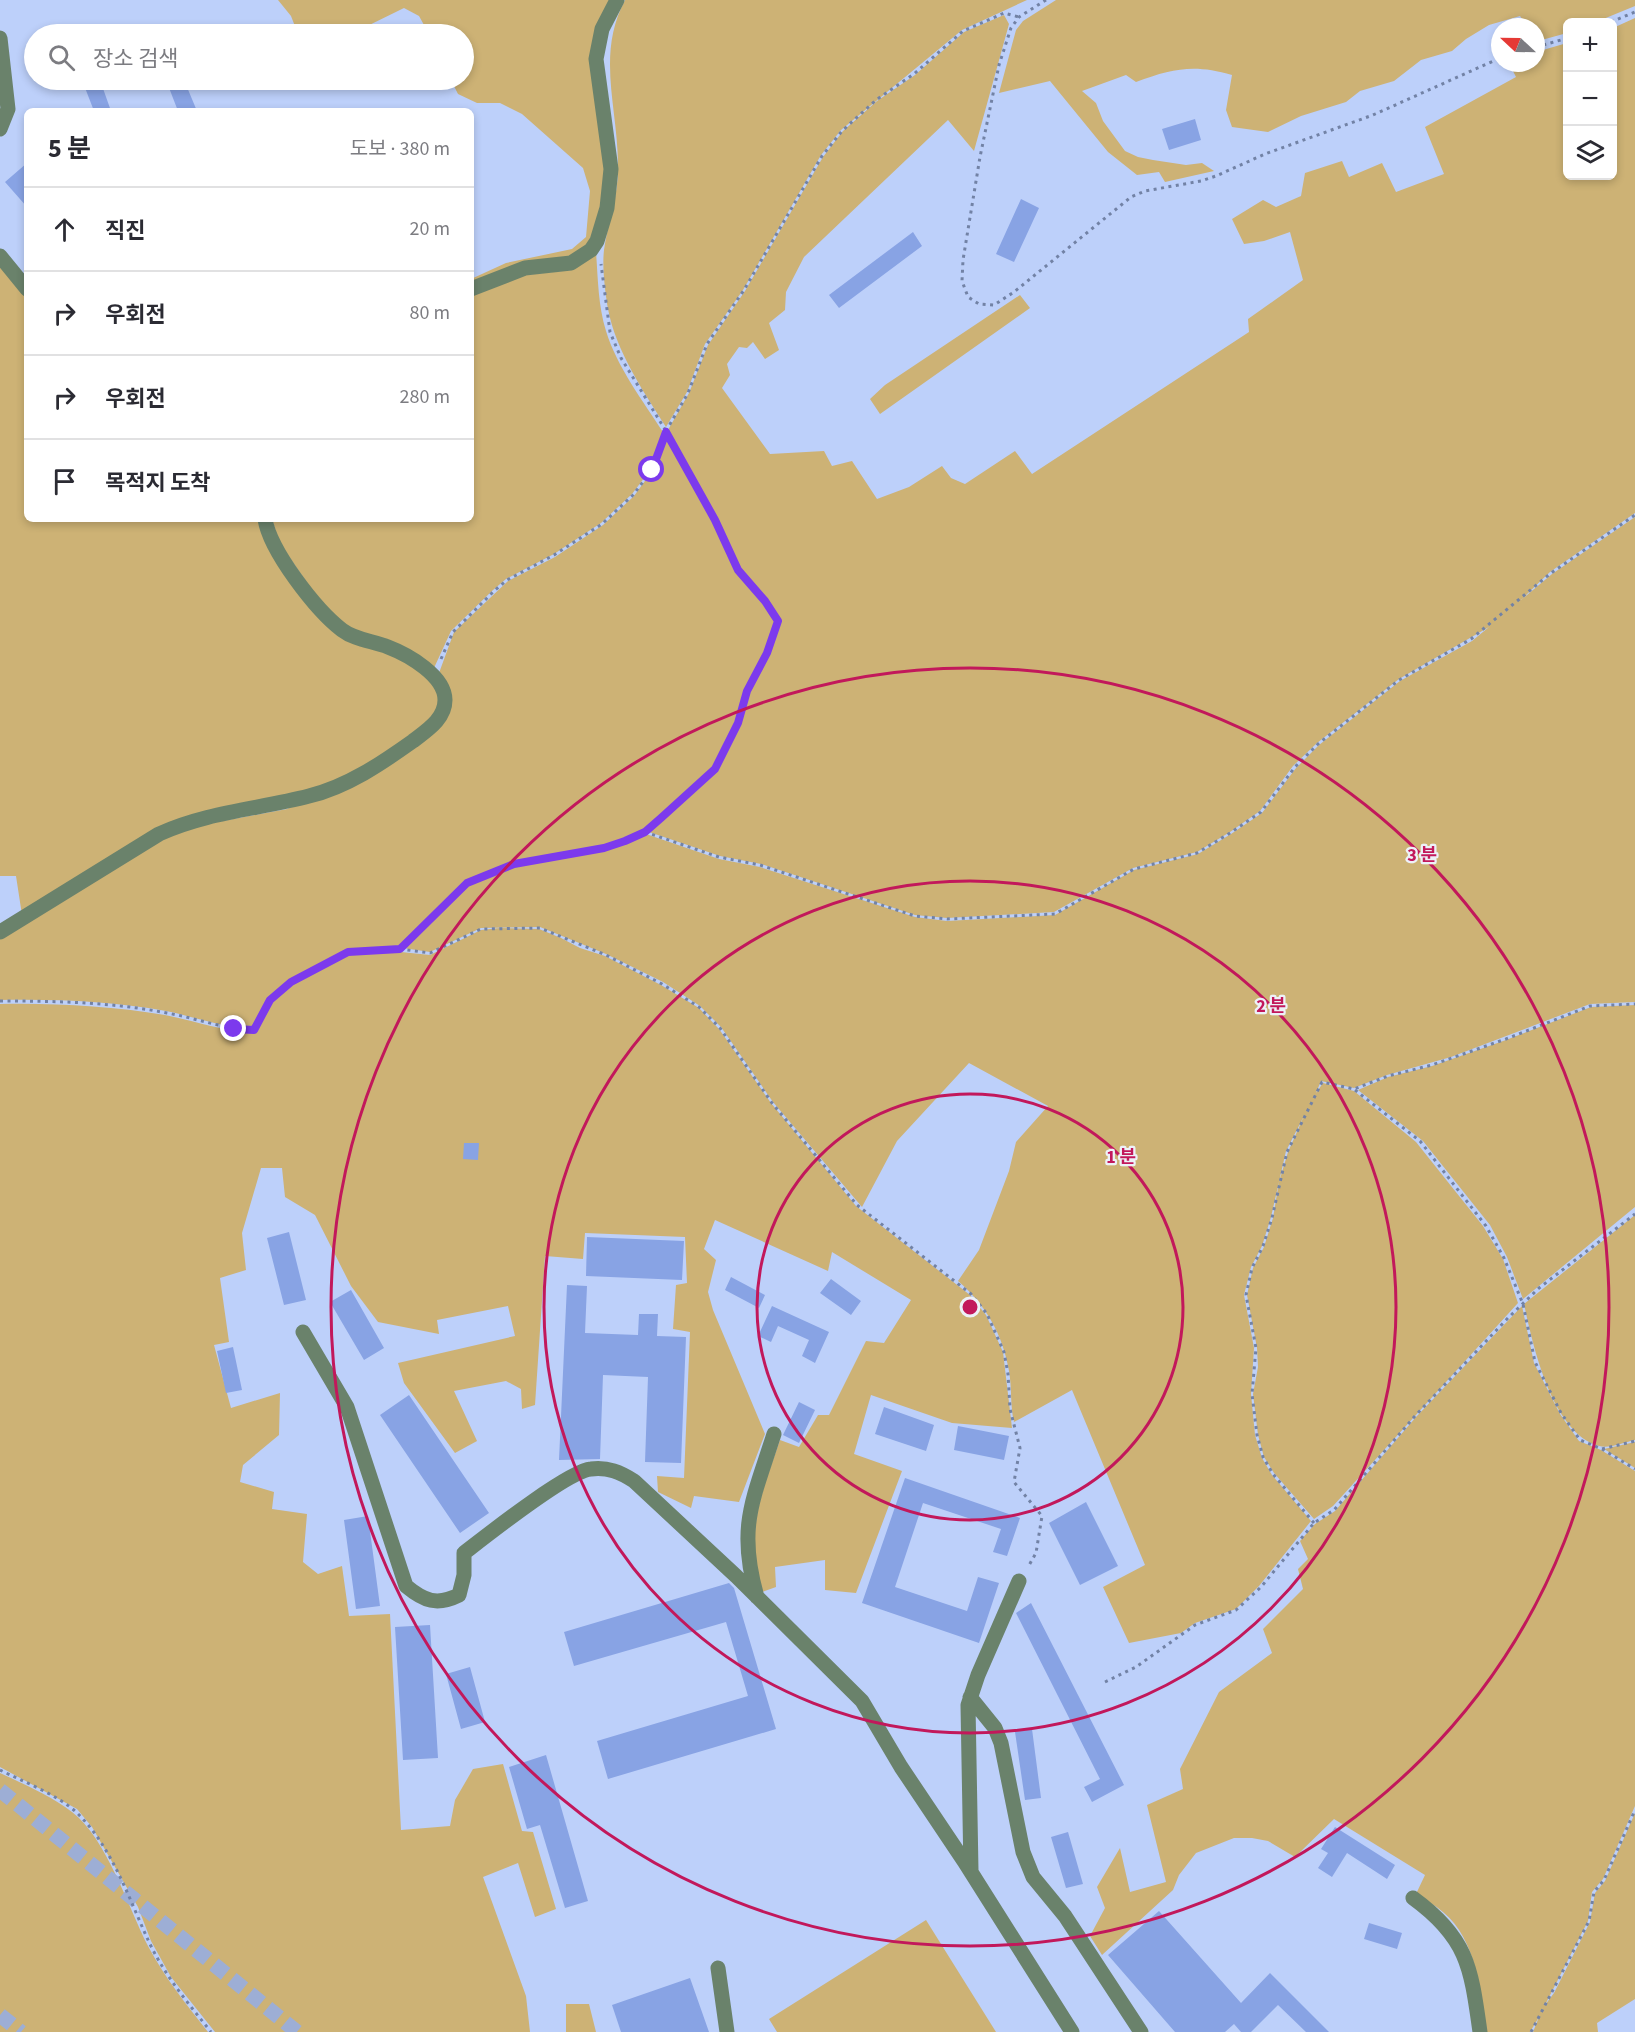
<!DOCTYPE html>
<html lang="ko">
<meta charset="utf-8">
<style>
:root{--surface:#fff;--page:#f7f7f7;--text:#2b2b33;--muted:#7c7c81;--line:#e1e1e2}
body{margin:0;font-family:"Source Sans 3","Noto Sans KR",sans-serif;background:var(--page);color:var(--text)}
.controls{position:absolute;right:18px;top:18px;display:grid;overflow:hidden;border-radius:9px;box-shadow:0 3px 9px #0003}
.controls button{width:54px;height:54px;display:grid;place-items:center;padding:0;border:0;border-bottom:2px solid var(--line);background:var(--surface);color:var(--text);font:30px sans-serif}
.compass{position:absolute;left:1491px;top:18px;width:54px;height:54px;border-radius:50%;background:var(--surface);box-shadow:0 3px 9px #0003;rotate:292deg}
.stop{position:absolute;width:18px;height:18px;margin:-14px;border:4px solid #7c3aed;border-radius:50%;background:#fff}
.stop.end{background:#7c3aed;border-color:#fff;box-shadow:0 2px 6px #0008}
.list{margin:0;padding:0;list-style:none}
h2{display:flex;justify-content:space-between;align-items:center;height:78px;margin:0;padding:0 24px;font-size:26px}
h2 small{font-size:20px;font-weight:400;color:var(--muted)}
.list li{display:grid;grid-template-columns:39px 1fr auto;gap:18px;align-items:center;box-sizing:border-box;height:84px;padding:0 24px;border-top:2px solid var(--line)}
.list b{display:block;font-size:22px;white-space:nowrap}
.list em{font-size:20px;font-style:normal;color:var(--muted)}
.icon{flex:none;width:33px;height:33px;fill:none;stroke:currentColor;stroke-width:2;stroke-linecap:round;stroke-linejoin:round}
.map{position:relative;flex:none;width:1635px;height:2032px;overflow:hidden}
.search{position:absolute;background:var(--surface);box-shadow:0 3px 9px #0003;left:24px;top:24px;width:450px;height:66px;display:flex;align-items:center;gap:15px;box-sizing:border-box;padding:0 21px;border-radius:33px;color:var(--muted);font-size:22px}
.panel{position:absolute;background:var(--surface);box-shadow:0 3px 9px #0003;left:24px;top:108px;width:450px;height:414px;border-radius:9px}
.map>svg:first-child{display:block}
.green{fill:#cdb275}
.building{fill:#88a3e4}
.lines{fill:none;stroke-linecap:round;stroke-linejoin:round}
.minor-tunnel{stroke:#9daed5;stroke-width:15;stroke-dasharray:15 8;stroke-linecap:butt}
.path{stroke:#7282a5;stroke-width:3;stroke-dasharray:3 4.5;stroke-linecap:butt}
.minor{stroke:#6a826b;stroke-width:15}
.route{stroke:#7c3aed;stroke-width:8}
.ring{fill:none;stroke:#c2185b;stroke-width:3}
.centre{fill:#c2185b;stroke:#edf1f8;stroke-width:3}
.ring-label{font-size:18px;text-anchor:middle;font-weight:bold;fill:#c2185b;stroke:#edf1f8;stroke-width:4.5;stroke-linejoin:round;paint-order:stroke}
</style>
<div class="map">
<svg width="1635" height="2032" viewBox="0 0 1635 2032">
<rect width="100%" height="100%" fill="#bdd0fa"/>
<path class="green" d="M278,0h334l-14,28 9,141 -13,70 -16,16 -107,30v-6l35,-16 66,-14 14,-12 4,-46 -7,-23 -61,-54 -22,-11h-23l-19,-9 -7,-14h13v-46h-35l-10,-18 -15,-8 -53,26h-53l-7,-18z
M625,0h402l-65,30 -121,100 -20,25 -78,135 -38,54 -18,48 -21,35c-23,-36 -50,-76 -58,-118 -3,-18 -6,-42 -4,-59 4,-29 15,-56 14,-85 0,-58 -22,-110 7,-165z
M1056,0h579v6l-39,16h-28l-1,11 -29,8 -2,-14h-8l-8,-11 -31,9 -23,14 -14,12 -31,9 -27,21 -34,10 -14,11 -45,14 -33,16 -36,-5 -6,-17 6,-35c-37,-11 -59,-7 -96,7l-10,-7 -44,16 14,12 7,18 22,30 13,6 15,3 33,5 16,-2 12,8 -49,11 -6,-10 -22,3 -29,-23 -58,-71 -51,12 17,-63 7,-9z
M1004,15l5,9 -35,127 -26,-31 -144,137 -18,35 -1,18 -16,13 10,27 -14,9 -12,-17 -6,6 -8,-1 -12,17 3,11 -8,13 48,66 54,-3 8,15 20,-5 25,38 32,-12 33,-21 9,12 14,6 50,-33 17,23 217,-142 -1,-13 55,-39 -13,-48 -26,9 -20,3 -12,-25 31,-19 13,7 25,-11 4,-23 37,-12 7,16 33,-14 14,29 48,-18 -19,-47 91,-50 -7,-14h27v-11l31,-9 1,133h44l1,-148 22,-10v495l-85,59 -29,28 31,-26 83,-57v485l-45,2 -139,53 -64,18 -33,13 -33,-7 -5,12 7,-10 31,8 62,51 67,84 20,33 15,44 -185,203 -19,13 -40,-46 -10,-16 -6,-22 -5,-41 5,-27 -1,-19 -10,-53 6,-27 11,-21 9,-29 6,-36 9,-30 16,-36 -18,35 -15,66 -9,29 -11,21 -7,28 10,53 -3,46 4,41 7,23 10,17 39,46 -52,65 -23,23 -41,14 -14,10 -52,10 -26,-56 42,-22 -73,-175 -58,32c-4,-17 -2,-34 -5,-51 -6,-36 -23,-66 -51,-90l21,-31 30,-79 7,-29 32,-36 -79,-43 -72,78 -35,66 -89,-105 -52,-75 -21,-21 -37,-24 -57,-28 -66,-27 -59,1 -51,24 -27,-4c24,-17 40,-48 66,-63 54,-31 121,-25 177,-51l73,25 41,8 155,50 32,4 108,-6 79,-45 64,-16 33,-20 31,-21 34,-45 23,-23 81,-64 72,-40 17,-14 -90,52 -82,64 -24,23 -33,45 -30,21 -33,20 -64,16 -79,44 -107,6 -32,-3 -154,-51 -41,-8 -71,-24 68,-62 24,-47 8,-31 20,-38 12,-34 -14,-21 -27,-30 -23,-50 -49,-89 21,-37 19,-48 37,-54 78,-134 20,-26 34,-30 38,-26 49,-43z
M596,252c2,26 2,53 10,79 11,36 37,70 57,101l-12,37 -19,25 -31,29 -47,31 -48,25 -13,11 -42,41 -17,37 -89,-41 -29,-31 -37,-54 -7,-23h199v-224l54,-20 46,-5z
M0,262l27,34v223h235l56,90 106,62 19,25 -15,30 -95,59 -155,37 -156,93 -6,-39h-16z
M1020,295l10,13 -150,106 -10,-15 15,-14z
M666,435l48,85 23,51 39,50 -10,31 -20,38 -9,32 -24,46 -53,49 -16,13 -20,10 -20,6 -91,17 -47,19 -67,65 -52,3 -56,31 -22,18 -17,29c-29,0 -56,-11 -86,-17 -55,-10 -110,-12 -166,-11v-61l138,-87 47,-24 102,-19 157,-90 -5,-46 15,-41 54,-51 47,-24 48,-32 31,-29 19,-26z
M500,928l39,1 22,9 19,10 25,8 56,29 38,23 20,21 52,74 85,103 114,89 16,20 17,37 9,76 -60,-5 -81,-28 -17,59 48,17 -46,122 -31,-3v-30l-50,7 1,20 -14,5c-17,-62 -2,-94 18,-152l19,7 19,-32h11l37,-74 18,2 27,-43 -79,-48 -4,19 -113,-51 -11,29 12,11 -8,32 5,18 52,124 -26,68 -45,-6 -3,12 -33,-16 -1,-16 27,2 6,-146 -17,-3 3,-44 11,-2 -2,-46 -100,-4 -2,26 -38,-3 -10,149 -13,4 -1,-20 -15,-8 -52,10 23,50 -22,12 -51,-70 -6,-20 117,-27 -7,-30 -71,14 2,14 -61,-12 -27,-36 -36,-71 -30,-18 -3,-29h-21l-19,65 4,37 -26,8 9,64 -15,3 17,63 49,-15 -1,42 -36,30 -3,17 34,10 -2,17 35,5 -4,48 15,12 24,-8 7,50 41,-2 11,216 49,-4 5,-26 18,-31 30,-5 19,67 11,1 23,77 -21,8 -17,-54 -35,14 43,119 4,36h-315l-44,-55 -20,-36 -13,-34 -46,-80 -15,-18 -77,-42v-763c56,-1 110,2 165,11 31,6 58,17 90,17l17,-30 21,-18 56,-30 52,-2 29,3 51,-25z
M1635,1005v202l-112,92 -16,-42 -17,-32 -20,-25 -47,-59 -65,-51 30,-13 44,-11 74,-26 85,-33z
M1635,1215v225c-10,2 -26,9 -36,6 -47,-13 -66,-100 -75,-142z
M1522,1306l12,57 26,51 19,27 22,9 34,21v335l-32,73 -11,13 -4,29 -43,84 9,-12 36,-71 5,-29 10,-12 30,-68v186l-38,24 1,9h-65l6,-15 -9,15h-43c-7,-40 -10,-92 -44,-120 -8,-7 -18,-12 -27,-18l9,-19 -91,-56 -39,38 -27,-16 -16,-3h-18l-38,15 -17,22 -6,15 -71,65 -12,-19 15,-28 -8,-21 23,-39 10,44 36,-10 -19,-77 36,-16 -3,-20 39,-77 53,-39 -9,-24 40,-40 -5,-20 10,-10 -8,-18 15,-17 20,-13 81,-94z
M1635,1442v26l-31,-19z
M0,1773c24,11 51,23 72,39 34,25 57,97 76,134 17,32 38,58 60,86h-208z
M926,1920l70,112h-219l-8,-13z
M566,2004h23l7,28h-30z"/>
<path class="building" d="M82,80h18l11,31h-17z
M166,80h18l13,31h-19z
M1195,119l6,21 -32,10 -7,-21z
M27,163v44l-22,-25z
M1021,199l18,9 -25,54 -18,-8z
M913,232l9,14 -83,62 -10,-13z
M464,1143h15l-1,17 -15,-1z
M289,1232l17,68 -22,5 -17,-67z
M587,1237l97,4 -2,39 -96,-4z
M731,1277l34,18 -6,13 -34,-18z
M831,1279l30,22 -10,14 -31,-22z
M567,1285l20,1 -2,47 53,2 1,-21h19l-1,22 29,1 -5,126 -36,-1 3,-85 -45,-2 -3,84 -41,1z
M351,1290l33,58 -20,12 -34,-58z
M772,1306l57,26 -14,31 -13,-7 7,-16 -31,-14 -7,16 -13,-6z
M233,1347l9,43 -16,3 -9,-42z
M409,1395l80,118 -29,20 -80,-118z
M799,1402l16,8 -16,33 -16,-8z
M884,1407l50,18 -8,26 -51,-17z
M958,1426l51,10 -5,24 -50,-10z
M905,1478l115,40 -13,38 -14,-4 8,-23 -78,-26 -28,84 72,24 11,-34 21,6 -20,60 -117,-40z
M1086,1502l32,64 -38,19 -31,-62z
M368,1516l12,90 -24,3 -12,-89z
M729,1583l5,5 42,141 -168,50 -11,-38 151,-45 -22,-74 -152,44 -10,-34z
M1031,1603l93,182 -32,17 -8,-15 16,-8 -84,-166z
M430,1625l8,133 -35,2 -8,-133z
M470,1667l15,55 -24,7 -15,-55z
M1032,1729l9,69 -16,2 -10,-68z
M546,1755l42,146 -23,7 -25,-83 -13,4 -18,-62z
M1335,1827l60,38 -8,14 -40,-26 -15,24 -14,-9 10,-15 -7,-4z
M1068,1832l15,52 -17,4 -15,-51z
M1159,1911l82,92 29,-30 59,59h-23l-28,-27 -27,27h-10l-7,-8 -9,8h-50l-67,-77z
M1369,1923l33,10 -5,16 -33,-10z
M690,1978l19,54h-88l-9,-27z"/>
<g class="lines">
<path class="minor-tunnel" d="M0,1790l297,242
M0,2015l21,17"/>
<path class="path" d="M1046,0l-27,17 -8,11 -12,37 -19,92 -17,103 -1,21 6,16 11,7 15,1 20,-13 117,-95 14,-6 56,-10 15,-5 49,-22 108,-39 127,-57
M1611,22l24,-10
M1536,47l32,-9
M441,659l12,-27 41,-41 13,-11 47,-25 48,-31 31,-29 19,-25 14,-39 22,-38 19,-49 37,-54 78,-134 20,-25 34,-31 38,-26 49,-43 41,-18 15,4
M645,832l74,25 41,8 155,51 32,3 108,-5 79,-45 63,-16 33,-20 31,-21 34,-45 23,-23 81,-64 72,-41 80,-66 84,-58
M400,949l30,4 51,-24 59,-1 66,27 56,29 37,23 21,21 52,75 85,102 114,89 16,20 17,38 4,22 2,35 10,39 -6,34 28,34 -6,37 -8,14
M0,1001c56,0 111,1 167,12 29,5 56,16 86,17l17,-30 21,-18 57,-30 52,-3 67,-66 47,-18 90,-17 21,-7 20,-9 16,-14 54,-49 23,-47 9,-31 20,-38 11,-33 -13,-19 -27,-31 -56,-113 -61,-99 -11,-26 -9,-68
M1355,1090l65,51 66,85 18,32 19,46 12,58 26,51 19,27 22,9 33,-8
M1602,1449l33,20
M1314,1523l-41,-49 -10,-17 -6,-22 -5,-41 4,-46 -10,-53 6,-27 11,-22 9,-28 15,-66 35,-70 32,7 34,-13 44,-11 74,-26 84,-33 45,-2
M1105,1682l31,-15 59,-42 41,-15 25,-23 53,-64 20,-13 81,-94 93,-98 31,-30 96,-74
M0,1770c22,11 58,25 76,42 36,34 53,87 73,130 16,34 39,61 62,90
M1531,2032l58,-111 5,-29 10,-12 31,-70"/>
<path class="minor" d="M0,38l8,71 -8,20
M0,256l27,33
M471,289l54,-21 46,-5 20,-13 6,-9 10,-33 4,-39 -15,-110 6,-30 15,-29
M0,932l159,-98c48,-22 100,-25 150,-38 38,-9 73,-33 104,-55 14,-11 32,-22 32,-41 0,-24 -36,-45 -57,-53 -15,-6 -33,-7 -46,-17 -26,-20 -72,-79 -77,-111
M303,1332l44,75 59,179c18,15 31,20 53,9l5,-20v-22c22,-17 104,-82 127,-84 17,-2 29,3 43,12l102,95 126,125 39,66 63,94 108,171
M757,1597c-20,-70 -4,-97 17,-163
M970,1697l25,31 6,15 22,109 10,25 32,39 76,116
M971,1871l-3,-166 10,-30 41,-94
M1413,1898c55,40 58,70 67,134
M718,1968l9,64"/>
</g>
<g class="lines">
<path class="route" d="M234,1029l20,1 16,-30 21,-18 57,-30 52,-3 67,-66 47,-19 90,-16 21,-7 20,-9 16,-14 54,-49 23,-46 9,-32 20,-38 11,-32 -13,-20 -27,-31 -23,-50 -49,-88 -14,38"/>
</g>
<g class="ring">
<circle cx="970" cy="1307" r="213"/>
<circle cx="970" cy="1307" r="426"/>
<circle cx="970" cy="1307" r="639"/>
</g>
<circle cx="970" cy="1307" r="9" class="centre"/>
<g class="ring-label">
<text x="1422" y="861">3 분</text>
<text x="1271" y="1012">2 분</text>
<text x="1121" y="1163">1 분</text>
</g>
</svg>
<div class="controls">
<button>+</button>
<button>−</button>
<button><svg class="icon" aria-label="layers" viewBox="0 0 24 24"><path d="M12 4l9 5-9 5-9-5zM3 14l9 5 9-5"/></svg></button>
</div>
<svg class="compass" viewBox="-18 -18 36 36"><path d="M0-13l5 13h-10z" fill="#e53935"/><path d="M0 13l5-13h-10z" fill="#7c7c81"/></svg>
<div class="stop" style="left:652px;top:470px"></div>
<div class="stop end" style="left:234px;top:1029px"></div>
<div class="search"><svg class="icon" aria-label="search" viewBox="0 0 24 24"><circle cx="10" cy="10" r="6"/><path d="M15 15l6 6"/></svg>장소 검색</div>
<section class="panel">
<h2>5 분<small>도보 · 380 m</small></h2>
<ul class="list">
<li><svg class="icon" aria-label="ahead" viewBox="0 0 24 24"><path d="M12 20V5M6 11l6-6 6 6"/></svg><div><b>직진</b></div><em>20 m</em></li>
<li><svg class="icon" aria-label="right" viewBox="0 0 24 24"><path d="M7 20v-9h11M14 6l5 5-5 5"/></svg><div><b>우회전</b></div><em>80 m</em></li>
<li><svg class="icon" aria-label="right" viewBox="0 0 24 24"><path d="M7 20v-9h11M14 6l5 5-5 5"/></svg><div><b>우회전</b></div><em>280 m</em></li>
<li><svg class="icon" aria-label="arrive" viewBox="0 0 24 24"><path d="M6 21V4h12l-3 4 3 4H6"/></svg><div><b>목적지 도착</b></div></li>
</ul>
</section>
</div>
